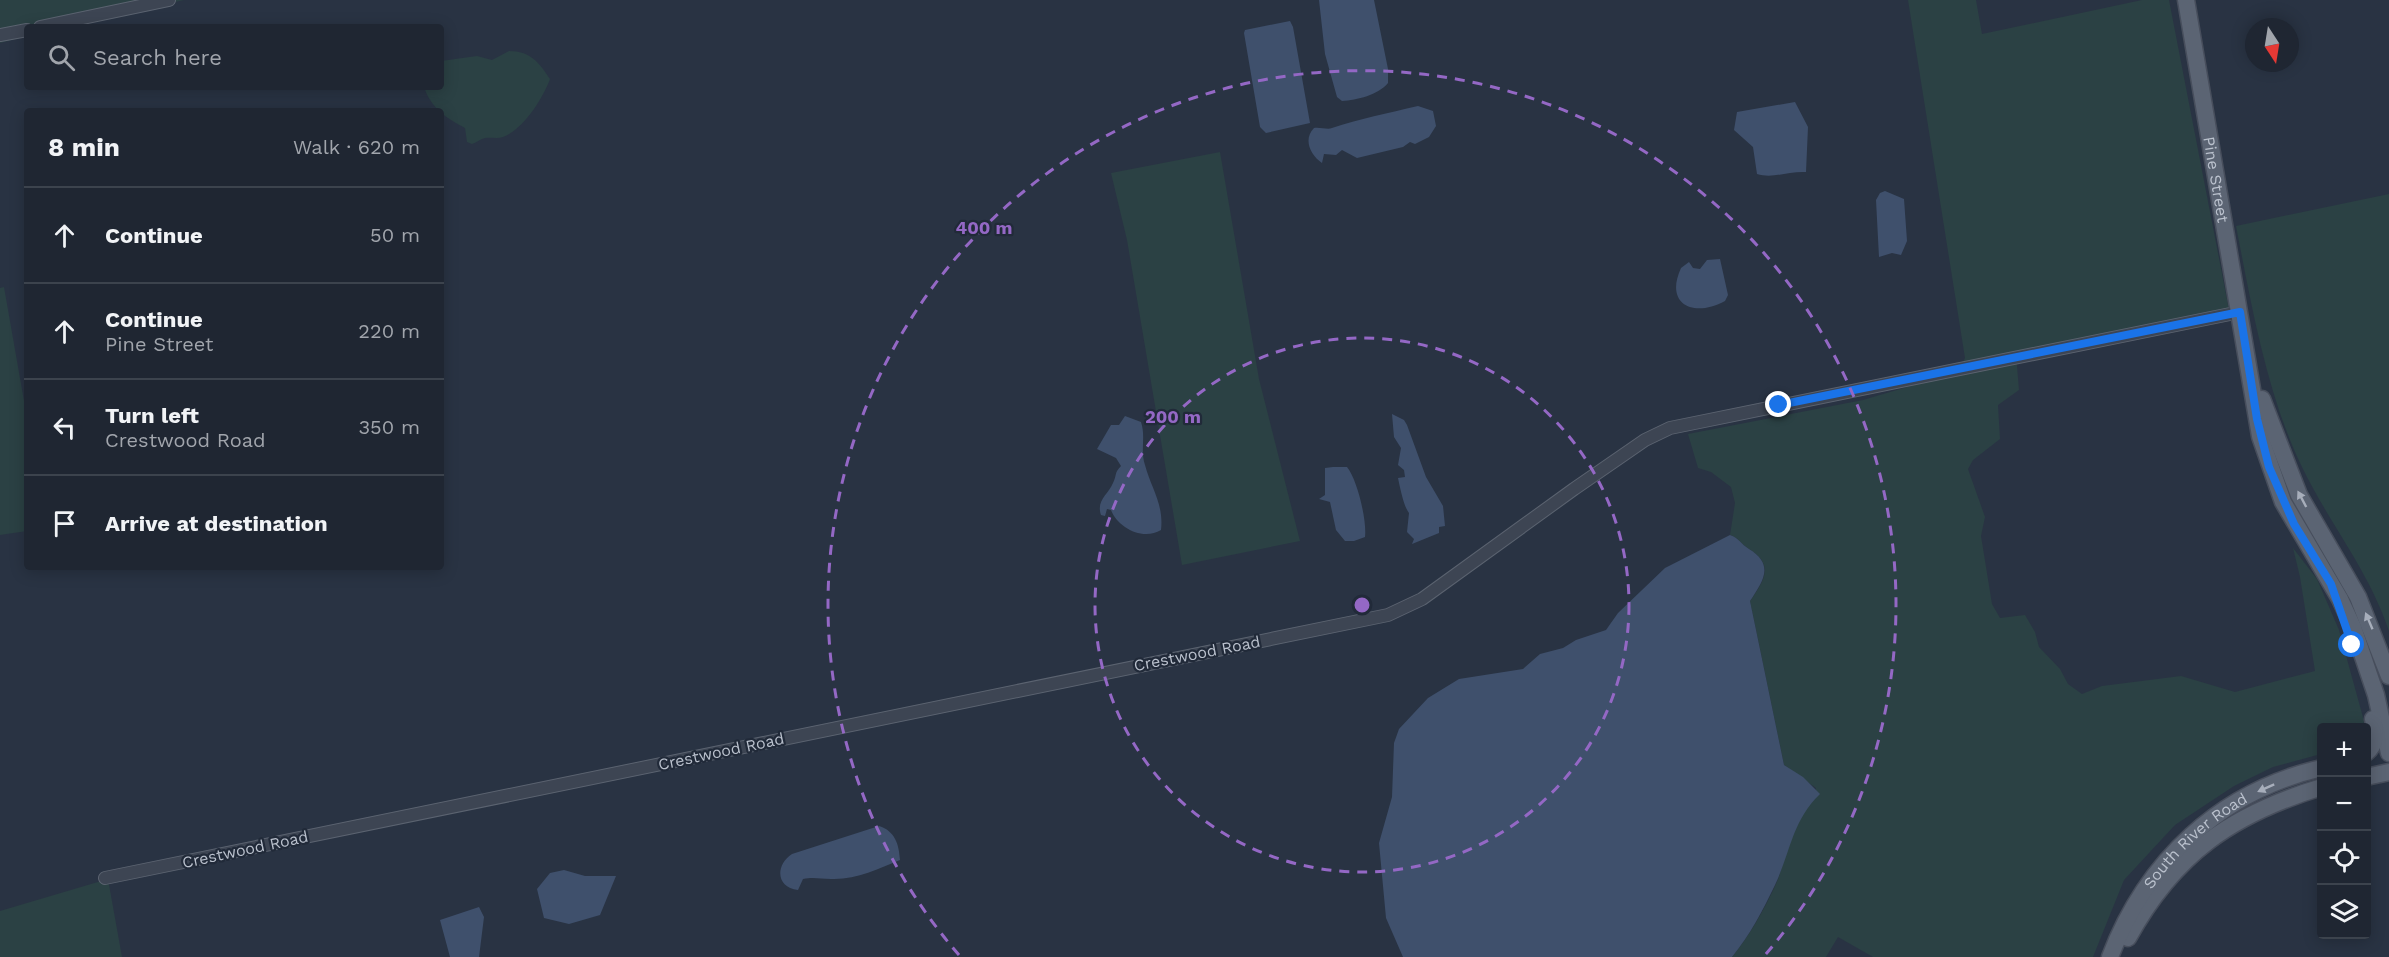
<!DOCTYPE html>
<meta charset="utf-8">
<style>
:root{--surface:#1f2632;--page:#2c323e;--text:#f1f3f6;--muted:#a1a5ac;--line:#3c434d}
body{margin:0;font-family:"Work Sans",sans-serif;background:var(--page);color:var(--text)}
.controls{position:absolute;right:18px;bottom:18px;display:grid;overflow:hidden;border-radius:6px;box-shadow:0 3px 15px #0003}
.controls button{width:54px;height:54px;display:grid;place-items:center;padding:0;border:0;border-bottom:2px solid var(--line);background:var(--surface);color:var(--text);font:30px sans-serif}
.compass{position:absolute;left:2245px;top:18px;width:54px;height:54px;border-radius:50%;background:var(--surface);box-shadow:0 3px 15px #0003;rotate:168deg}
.stop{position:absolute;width:18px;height:18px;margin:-14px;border:4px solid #1a73e8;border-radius:50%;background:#fff}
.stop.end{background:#1a73e8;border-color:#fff;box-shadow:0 2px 6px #0008}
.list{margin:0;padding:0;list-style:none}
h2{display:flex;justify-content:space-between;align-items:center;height:78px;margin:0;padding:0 24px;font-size:26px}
h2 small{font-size:20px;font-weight:400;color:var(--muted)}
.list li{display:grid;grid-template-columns:39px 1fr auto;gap:18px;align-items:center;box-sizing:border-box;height:96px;padding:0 24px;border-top:2px solid var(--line)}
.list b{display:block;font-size:22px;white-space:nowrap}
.list p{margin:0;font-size:20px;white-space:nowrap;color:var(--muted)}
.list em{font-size:20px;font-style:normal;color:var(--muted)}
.icon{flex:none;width:33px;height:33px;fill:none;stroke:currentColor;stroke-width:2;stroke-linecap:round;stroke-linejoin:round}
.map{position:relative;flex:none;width:2389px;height:957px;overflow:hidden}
.search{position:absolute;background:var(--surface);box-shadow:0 3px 15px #0003;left:24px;top:24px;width:420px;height:66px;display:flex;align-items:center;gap:15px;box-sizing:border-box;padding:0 21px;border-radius:6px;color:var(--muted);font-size:22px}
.panel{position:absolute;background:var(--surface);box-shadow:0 3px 15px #0003;left:24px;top:108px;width:420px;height:462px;border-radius:6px}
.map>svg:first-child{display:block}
.green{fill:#2b4144}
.water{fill:#3f506c}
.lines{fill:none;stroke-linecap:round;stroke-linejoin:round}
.minor-casing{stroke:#5b6370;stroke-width:14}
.major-casing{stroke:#474e5c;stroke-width:19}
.minor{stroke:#3d4553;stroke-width:12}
.major{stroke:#5b6473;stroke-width:16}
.oneway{fill:#a7aebb}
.route{stroke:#1a73e8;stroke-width:8}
.ring{fill:none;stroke:#9468c5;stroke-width:3;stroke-dasharray:10 8}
.labels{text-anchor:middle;stroke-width:4.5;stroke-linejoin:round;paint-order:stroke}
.street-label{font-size:16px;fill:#bac1cd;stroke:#212a39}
.centre{fill:#9468c5;stroke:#212a39;stroke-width:3}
.ring-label{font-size:18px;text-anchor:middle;font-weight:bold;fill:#9468c5;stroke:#212a39;stroke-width:4.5;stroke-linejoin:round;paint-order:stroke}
</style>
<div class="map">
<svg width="2389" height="957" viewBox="0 0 2389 957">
<rect width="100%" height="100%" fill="#293343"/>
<path class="green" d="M0,0h184l-117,27h-40v9l-27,7z
M1908,0h68l6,34 160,-34h27l61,315 -214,39 3,36 -21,15 2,34 -27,21 -5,9 17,48 -4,19 11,68 8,14 25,-3 10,17 4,15 21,22 8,15 14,10 20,-8 79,-10 54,16 80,-21 -15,-94 -7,-29 24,31 22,51 25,91 -1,6 -41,1 -1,26 -48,13 -39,19 -59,39 -51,55 -31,77h-220l-35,-20 -12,20h-94c18,-22 32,-47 44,-73 11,-25 15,-68 39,-85l1,-11 -32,-23 -34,-164c14,-20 25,-36 -1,-52 -8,-5 -10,-11 -19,-14l5,-32 -4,-16 -20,-15 -13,-4 -10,-34 175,-34 95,-28 7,-14z
M509,51c21,0 30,11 41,28 -7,19 -26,50 -47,58 -6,2 -12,0 -18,1 -5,1 -9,5 -13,6l-5,-2 -2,-14c-19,-10 -34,-20 -41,-41h17v-26l36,-5 15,4z
M1220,152l39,227 41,162 -118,24 -55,-325 -16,-67z
M2389,194v437c-20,-60 -60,-108 -87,-164 -35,-71 -51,-164 -66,-241z
M4,287l23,131v113l-27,4v-247z
M108,879l14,78h-122v-46z"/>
<path class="water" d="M1319,0h55l14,69v14c-10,12 -31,17 -46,18l-5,-4 -12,-43z
M1290,21l3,6 17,96 -44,10 -6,-6 -16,-94 1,-3z
M1795,102l13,25 -2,45c-18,-1 -33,7 -49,2l-4,-27 -19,-17 3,-18z
M1418,106l15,5 3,15 -7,11 -14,7 -5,-2 -7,5 -46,11 -15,-8 -6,5 -12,-1 -2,9c-12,-8 -19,-24 -8,-35 6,-1 14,2 18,0 27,-9 56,-15 86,-22z
M1885,191l19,8 3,42 -6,14 -9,-2 -13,4 -3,-57 4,-7z
M1720,259l8,36 -3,6c-31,17 -61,4 -44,-33l8,-6 4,6 7,1 7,-9z
M1392,414l12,6 3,5 19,52 17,29 2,20 -6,1v6l-27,11 2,-5 -7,-7 2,-19c-5,-6 -9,-25 -11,-35l7,-1 -1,-7 -6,-5 3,-17 -7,-11z
M1125,416l16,6c5,15 -1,29 4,43 6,23 19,39 16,65 -18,11 -43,-2 -50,-20l-4,-1 -2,7 -4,-1c-5,-15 7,-20 12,-32 4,-8 1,-10 8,-17l-5,-8 -19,-9 14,-24h8z
M1333,467h14c10,12 20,53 18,70l-11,4h-9l-9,-11 -6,-28 -11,-3 6,-4v-27z
M1730,535c9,3 11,9 19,14 26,16 14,32 1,52l34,164 19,12 17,17c-28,27 -29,57 -45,91 -12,25 -25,50 -43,72h-329l-17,-39 -7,-75 13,-46 2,-54 5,-14 29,-31 31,-19 64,-10 17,-15 23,-6 13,-8 30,-10 12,-17 47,-45z
M879,826c16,5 20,18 21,34 -22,9 -44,20 -69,19 -11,0 -17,-2 -28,0l-5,11c-22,-2 -23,-25 -6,-36z
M564,870l21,6h31l-16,39 -31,9 -25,-6 -7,-29 13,-16z
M479,907l5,10 -5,40h-29l-10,-37z"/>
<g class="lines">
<defs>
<path id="minor" d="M40,27l129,-27
M0,35l27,-5
M105,878l1283,-263 34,-16 152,-110 71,-49 25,-12 570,-116"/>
<g id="major">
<path id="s1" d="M2186,0l74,436 23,66 57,97 13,28 23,68 13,58"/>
<path d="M2262,399l37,96 59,102 31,79"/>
<path d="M2366,753c11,-9 10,-21 7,-34"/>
<path d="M2366,777l23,-5"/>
<path d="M2128,938c46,-84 104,-124 194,-151"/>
<path id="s2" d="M2110,957c36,-95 110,-166 212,-189"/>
</g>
</defs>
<use href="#minor" class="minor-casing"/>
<use href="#major" class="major-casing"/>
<use href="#minor" class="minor"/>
<use href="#major" class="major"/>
</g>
<defs><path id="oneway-solid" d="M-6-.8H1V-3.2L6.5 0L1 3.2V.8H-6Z" transform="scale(1.5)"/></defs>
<g class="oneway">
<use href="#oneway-solid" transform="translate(2302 499) rotate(-118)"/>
<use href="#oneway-solid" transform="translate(2369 621) rotate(-113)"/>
<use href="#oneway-solid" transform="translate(2266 788) rotate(156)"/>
</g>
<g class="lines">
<path class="route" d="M1779,405l461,-93 17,107 12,48 25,57 37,60 21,61"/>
</g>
<g class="ring">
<circle cx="1362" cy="605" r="267"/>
<path d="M959 955A534 534 0 1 1 1765 955"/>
</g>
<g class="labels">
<g class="street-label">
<text dy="6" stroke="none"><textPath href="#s1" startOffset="182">Pine Street</textPath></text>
<text transform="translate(1197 653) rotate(-11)" y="6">Crestwood Road</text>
<text transform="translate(721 751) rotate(-12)" y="6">Crestwood Road</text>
<text dy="6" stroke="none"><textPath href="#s2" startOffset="147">South River Road</textPath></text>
<text transform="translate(245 849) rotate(-12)" y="6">Crestwood Road</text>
</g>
</g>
<circle cx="1362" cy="605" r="9" class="centre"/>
<g class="ring-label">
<text x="984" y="234">400 m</text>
<text x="1173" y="423">200 m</text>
</g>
</svg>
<div class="controls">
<button>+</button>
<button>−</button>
<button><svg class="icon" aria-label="locate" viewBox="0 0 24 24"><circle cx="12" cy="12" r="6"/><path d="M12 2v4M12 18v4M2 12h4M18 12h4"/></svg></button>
<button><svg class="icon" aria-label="layers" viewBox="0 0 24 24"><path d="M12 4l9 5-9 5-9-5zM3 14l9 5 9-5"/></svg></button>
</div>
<svg class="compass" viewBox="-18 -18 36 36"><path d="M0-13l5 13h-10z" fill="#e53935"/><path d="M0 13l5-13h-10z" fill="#a1a5ac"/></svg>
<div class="stop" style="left:2352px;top:645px"></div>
<div class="stop end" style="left:1779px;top:405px"></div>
<div class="search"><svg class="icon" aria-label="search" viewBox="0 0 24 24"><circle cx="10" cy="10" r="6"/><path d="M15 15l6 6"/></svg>Search here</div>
<section class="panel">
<h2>8 min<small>Walk · 620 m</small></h2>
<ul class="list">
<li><svg class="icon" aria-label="ahead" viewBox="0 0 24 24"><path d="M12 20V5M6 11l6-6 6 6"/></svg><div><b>Continue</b></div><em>50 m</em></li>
<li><svg class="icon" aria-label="ahead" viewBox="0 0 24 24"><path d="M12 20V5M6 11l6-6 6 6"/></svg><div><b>Continue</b><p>Pine Street</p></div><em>220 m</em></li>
<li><svg class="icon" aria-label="left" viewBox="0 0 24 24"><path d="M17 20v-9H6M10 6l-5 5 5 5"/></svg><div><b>Turn left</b><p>Crestwood Road</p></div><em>350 m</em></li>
<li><svg class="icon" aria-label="arrive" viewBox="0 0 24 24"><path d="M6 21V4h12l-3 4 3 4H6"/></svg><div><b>Arrive at destination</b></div></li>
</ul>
</section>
</div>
